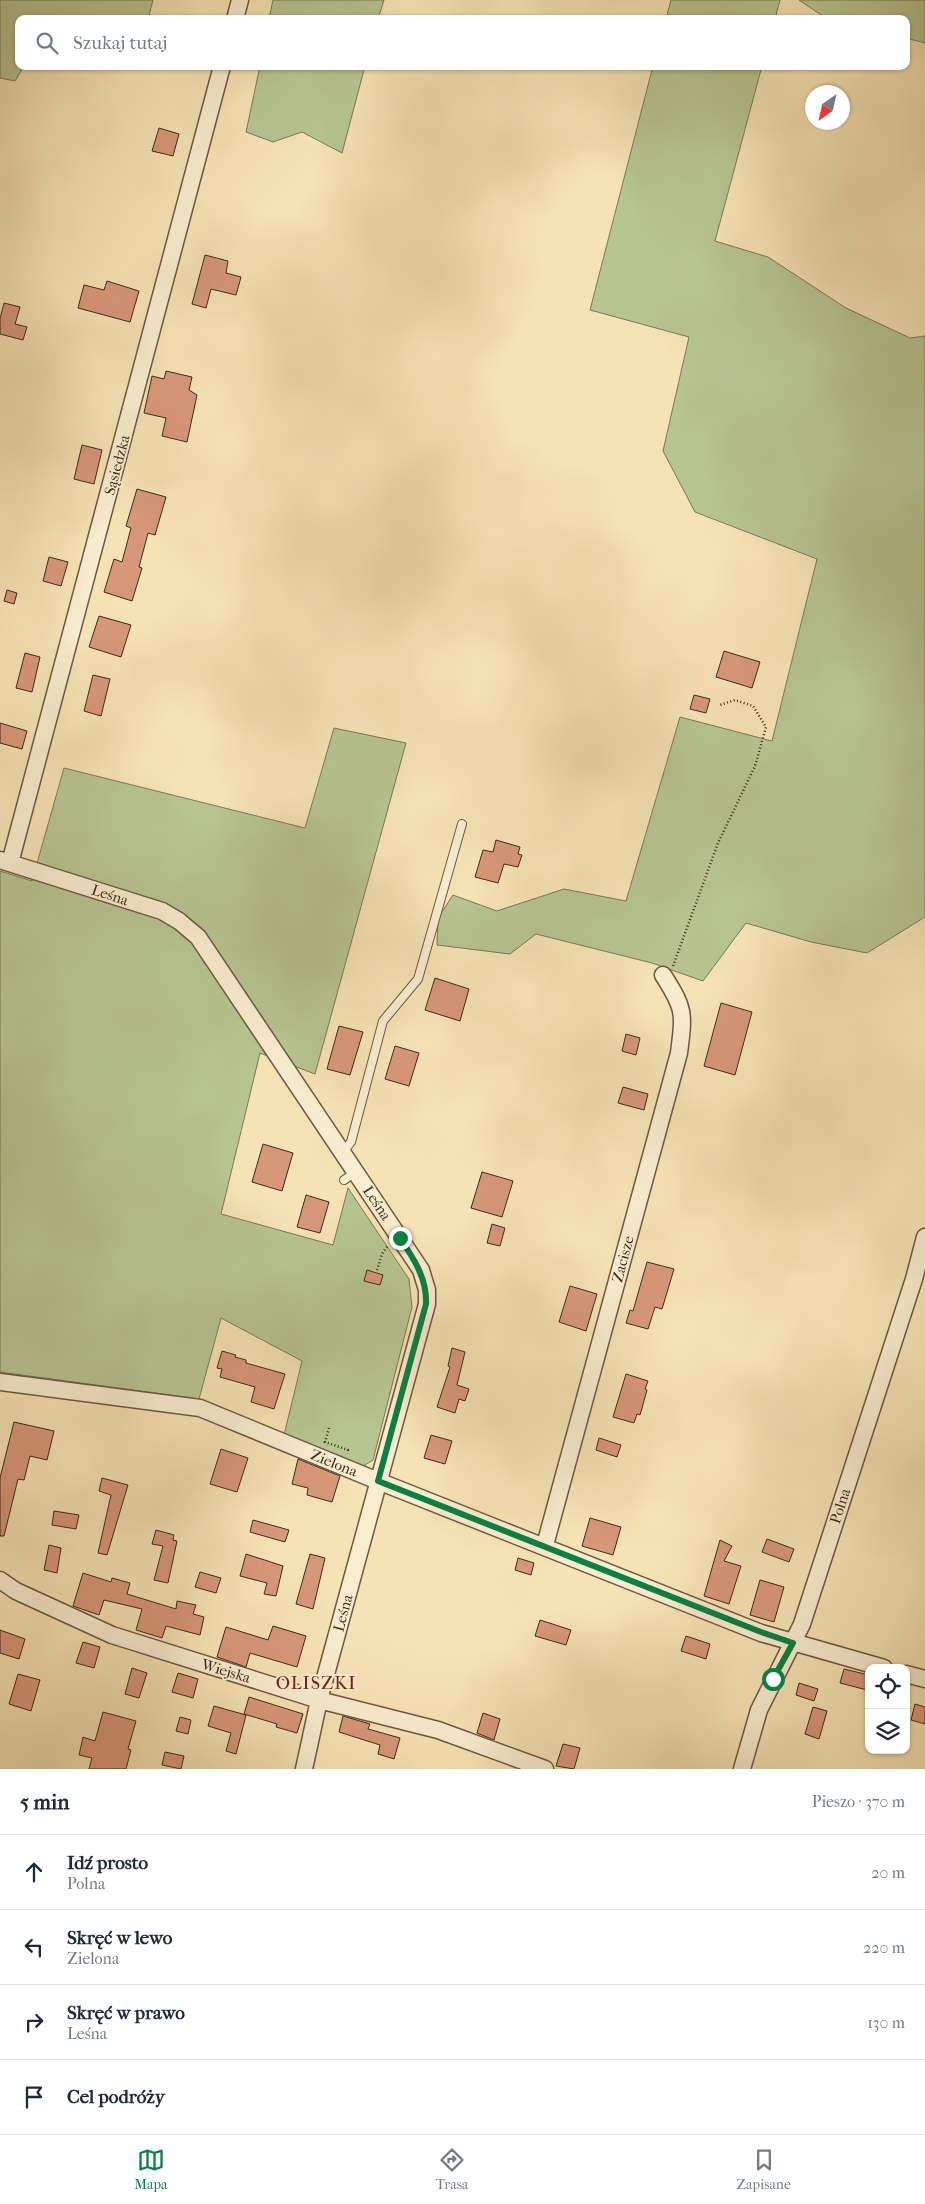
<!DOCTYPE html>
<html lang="pl">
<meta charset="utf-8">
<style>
:root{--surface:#fff;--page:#f2f2f3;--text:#1f2937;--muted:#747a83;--line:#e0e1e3;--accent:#0b8043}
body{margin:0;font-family:"IM FELL French Canon",serif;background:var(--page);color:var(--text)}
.controls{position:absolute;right:15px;bottom:15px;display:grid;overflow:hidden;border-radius:10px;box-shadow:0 1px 4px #0004}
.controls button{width:45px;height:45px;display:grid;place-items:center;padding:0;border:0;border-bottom:1px solid var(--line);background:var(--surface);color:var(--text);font:25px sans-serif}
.compass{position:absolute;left:805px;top:85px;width:45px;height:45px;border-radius:50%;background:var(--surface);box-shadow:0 1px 4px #0004;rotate:214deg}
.stop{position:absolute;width:15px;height:15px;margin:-11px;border:4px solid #0b8043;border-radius:50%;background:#fff}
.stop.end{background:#0b8043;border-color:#fff;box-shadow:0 1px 5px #0008}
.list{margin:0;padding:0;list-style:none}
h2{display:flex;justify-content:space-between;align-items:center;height:65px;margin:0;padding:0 20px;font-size:21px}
h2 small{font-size:16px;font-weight:400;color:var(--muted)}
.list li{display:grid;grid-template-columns:32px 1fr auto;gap:15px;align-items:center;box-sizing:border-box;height:75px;padding:0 20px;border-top:1px solid var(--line)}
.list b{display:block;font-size:19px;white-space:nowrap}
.list p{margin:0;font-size:16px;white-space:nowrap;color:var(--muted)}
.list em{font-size:16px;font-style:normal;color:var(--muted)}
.icon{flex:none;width:28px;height:28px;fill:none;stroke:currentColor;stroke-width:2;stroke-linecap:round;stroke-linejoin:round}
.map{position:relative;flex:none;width:925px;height:1769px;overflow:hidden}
.search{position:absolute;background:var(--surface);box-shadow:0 1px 4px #0004;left:15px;right:15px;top:15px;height:55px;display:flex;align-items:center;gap:12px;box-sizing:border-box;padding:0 18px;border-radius:10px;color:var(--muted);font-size:19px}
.sheet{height:365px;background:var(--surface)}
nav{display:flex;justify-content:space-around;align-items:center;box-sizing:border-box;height:70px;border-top:1px solid var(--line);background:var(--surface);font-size:14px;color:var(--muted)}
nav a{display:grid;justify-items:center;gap:2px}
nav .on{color:var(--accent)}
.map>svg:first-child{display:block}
.green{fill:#b7c591;stroke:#7b7856}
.building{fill:#d79779;stroke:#3f2b1a}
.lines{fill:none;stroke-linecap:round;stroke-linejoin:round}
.lane-casing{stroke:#6d5941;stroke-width:10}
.street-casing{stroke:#6d5941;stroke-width:19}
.path{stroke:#3f2b1a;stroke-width:2.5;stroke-dasharray:1 2.5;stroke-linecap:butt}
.lane{stroke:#f9edcf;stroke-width:8}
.street{stroke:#f9edcf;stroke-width:16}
.route{stroke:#0b8043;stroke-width:6}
.labels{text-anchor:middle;stroke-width:4;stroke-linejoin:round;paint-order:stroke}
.street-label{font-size:15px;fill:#3f2b1a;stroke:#f9edcf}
.quarter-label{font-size:18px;letter-spacing:1px;fill:#7a1f14;stroke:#f9edcf}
</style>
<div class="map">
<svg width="925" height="1769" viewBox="0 0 925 1769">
<rect width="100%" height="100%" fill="#f6e3b5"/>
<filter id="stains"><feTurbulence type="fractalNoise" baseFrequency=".004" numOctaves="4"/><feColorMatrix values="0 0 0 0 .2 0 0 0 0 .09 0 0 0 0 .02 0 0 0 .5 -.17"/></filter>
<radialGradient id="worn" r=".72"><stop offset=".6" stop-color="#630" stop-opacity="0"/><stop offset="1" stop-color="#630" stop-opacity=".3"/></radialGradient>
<path class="green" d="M0,0h153l-5,19h-75l-18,-3 -2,3h-34v47h5l-9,15 -15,-3z
M273,0h111l-6,19h-109z
M671,0h109l-5,19h-109z
M799,0h126v43l-19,-5v-19h-79z
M260,66h105l-23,87 -40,-21 -29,10 -27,-10z
M653,66h109l-47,175 53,16 78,51 64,30 15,-2v581l-58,36 -56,-11 -65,-19 -43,58 -51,-18 -116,-29 -26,20 -73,-9 1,-27 15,-23 44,16 67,-22 62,12 54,-184 92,24 45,-182 -122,-47 -32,-61 26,-114 -99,-27z
M334,728l72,15 -91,331 -55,-21 -39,161 112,31 15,-57 61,91 3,28 -39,153 -11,7 -78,-32 18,-74 -81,-43 -22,81 -199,-27v-501l32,10 32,-113 241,60z"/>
<path class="building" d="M159,128l20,6 -6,22 -21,-5z
M205,255l23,6 -2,12 15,4 -5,18 -25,-6 -5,19 -14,-4z
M107,281l32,10 -9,31 -52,-14 6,-23 20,5z
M4,303l16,4 -5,17 12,3 -4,13 -23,-6v-15z
M166,371l26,6 -3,13 8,5 -10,47 -25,-6 4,-18 -22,-5 8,-37 12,3z
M82,445l20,5 -8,34 -20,-5z
M137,489l29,8 -11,38 -7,-2 -9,34 3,1 -10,33 -28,-9 10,-33 8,3 9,-34 -5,-2z
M49,557l19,5 -7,24 -18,-5z
M7,590l10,3 -3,11 -10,-3z
M99,616l32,9 -10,32 -32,-10z
M724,651l36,11 -8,26 -36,-11z
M25,653l15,4 -8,35 -16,-4z
M93,675l17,4 -9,37 -17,-5z
M694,695l16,4 -4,14 -16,-4z
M0,723l27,8 -5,18 -22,-6z
M496,840l24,7 -2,7 4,1 -4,12 -14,-3 -6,19 -23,-6 8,-27 10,2z
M435,978l34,11 -9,32 -35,-11z
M721,1003l31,9 -17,63 -31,-9z
M339,1026l24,6 -13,43 -23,-6z
M626,1034l14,4 -4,17 -14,-4z
M395,1046l24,7 -10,33 -24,-7z
M623,1087l25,7 -4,16 -26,-7z
M263,1144l30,9 -11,38 -30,-9z
M482,1172l31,9 -11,36 -31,-9z
M306,1195l23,7 -9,31 -23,-6z
M492,1224l13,4 -5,18 -13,-3z
M647,1262l27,7 -12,40 -7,-2 -7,22 -22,-6 4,-13 3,1z
M367,1270l16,5 -3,10 -16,-4z
M570,1286l27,8 -11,37 -27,-9z
M452,1348l13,4 -8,33 12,4 -4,12 -6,-2 -4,14 -18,-6 13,-40 -2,-1z
M222,1351l14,4 -1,2 11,3v3l39,11 -11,35 -23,-7 4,-15 -35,-10 2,-8 -5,-1z
M626,1374l22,7 -3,8 2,1 -7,25 -3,-1 -3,9 -21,-6z
M14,1422l40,9 -7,29 -17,-4 -6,24 -6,-1 -14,57h-4v-58z
M431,1435l21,6 -7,23 -21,-6z
M599,1438l22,7 -4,12 -21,-7z
M221,1449l27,9 -11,34 -27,-8z
M298,1459l42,17 -8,26 -25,-7 1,-7 -16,-4z
M102,1478l26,7 -21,70 -9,-2 13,-58 -12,-4z
M54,1511l25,4 -3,14 -24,-4z
M590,1518l31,9 -8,28 -31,-9z
M253,1520l36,10 -4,12 -35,-10z
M156,1530l18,5 -1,5 4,1 -9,42 -14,-3 9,-34 -11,-2z
M767,1539l27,10 -5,13 -27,-10z
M720,1540l12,6 -8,15 17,5 -12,38 -25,-8z
M49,1545l12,3 -4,25 -13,-3z
M246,1554l37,12 -7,30 -12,-2 3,-11 -27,-7z
M310,1554l15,4 -12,51 -17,-5z
M518,1558l16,5 -3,12 -16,-5z
M200,1572l21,6 -5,15 -21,-6z
M83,1573l28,9 1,-4 18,5 -3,11 49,15 1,-8 19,4 -3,9 11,3 -4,18 -34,-9 -4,12 -26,-8 6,-21 -38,-9 -5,15 -26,-9z
M760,1580l24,7 -10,35 -24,-7z
M540,1620l31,10 -5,15 -31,-9z
M273,1626l33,10 -9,31 -47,-14 -4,14 -29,-10 9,-30 42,13z
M0,1630l25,9 -6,20 -19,-6z
M686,1636l24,8 -4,15 -25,-8z
M83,1642l17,5 -6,21 -18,-5z
M132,1668l15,5 -8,25 -14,-4z
M844,1669l25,6 -2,15 -27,-7z
M178,1673l20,6 -5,19 -21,-6z
M18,1674l22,6 -9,31 -22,-7z
M799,1683l19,6 -4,12 -18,-6z
M249,1697l54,17 -6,19 -21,-6 1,-3 -33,-10z
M915,1704l10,3v17l-14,-4z
M214,1706l32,9 -10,39 -10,-3 5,-18 -23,-7z
M813,1707l14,4 -8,28 -14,-5z
M103,1712l33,9 -8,28 3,1 -5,19h-37l3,-11 -13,-3 4,-18 12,4z
M483,1713l17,6 -6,21 -17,-7z
M343,1716l27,8 -2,5 32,9 -6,21 -16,-5 2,-9 -41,-13z
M180,1717l11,3 -3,14 -12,-3z
M563,1744l17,4 -6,21 -18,-3z
M165,1752l19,4 -3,13 -19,-4z"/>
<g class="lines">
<defs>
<path id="lane" d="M343,1152l8,-10 32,-121 35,-42 44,-155
M344,1180l12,-8"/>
<path id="street" d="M235,19l5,-19
M0,860l162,51 17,10 19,16 223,333 6,20v14l-108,396 -15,69
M10,863l212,-797
M0,1382l200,26 178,73 383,152 123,35
M545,1545l134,-492c5,-40 6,-44 -16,-78
M0,1580l16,11 96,44 207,65 119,30 107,39
M906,1674l19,5
M742,1769l17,-59 43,-86 112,-345 11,-42"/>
</defs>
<use href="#lane" class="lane-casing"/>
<use href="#street" class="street-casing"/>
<path class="path" d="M673,966l45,-123 37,-77 11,-39 -13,-21 -18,-6 -15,5
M377,1270l5,-16 6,-9
M329,1428l-4,14 23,8 -1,3"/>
<use href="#lane" class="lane"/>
<use href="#street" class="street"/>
</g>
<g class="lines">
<path class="route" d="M400,1238c14,21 27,40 26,66l-48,177 383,151 32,11 -20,36"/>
</g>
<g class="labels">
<g class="street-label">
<text transform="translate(117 465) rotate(-75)" y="5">Sąsiedzka</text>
<text transform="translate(110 895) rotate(18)" y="5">Leśna</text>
<text transform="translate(377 1203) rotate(56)" y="5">Leśna</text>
<text transform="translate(623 1259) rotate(-75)" y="5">Zacisze</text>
<text transform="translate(334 1463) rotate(22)" y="5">Zielona</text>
<text transform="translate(840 1506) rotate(-72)" y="5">Polna</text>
<text transform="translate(343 1613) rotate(-75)" y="5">Leśna</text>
<text transform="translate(226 1671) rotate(17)" y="5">Wiejska</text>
</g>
<g class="quarter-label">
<text x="316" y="1689">OLISZKI</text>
</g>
</g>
<rect width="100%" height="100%" filter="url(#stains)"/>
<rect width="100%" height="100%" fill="url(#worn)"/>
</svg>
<div class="controls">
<button><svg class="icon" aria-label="locate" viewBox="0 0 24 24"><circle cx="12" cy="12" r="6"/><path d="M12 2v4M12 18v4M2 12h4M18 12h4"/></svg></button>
<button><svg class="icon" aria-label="layers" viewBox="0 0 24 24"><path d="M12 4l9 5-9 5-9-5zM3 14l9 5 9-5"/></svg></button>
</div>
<svg class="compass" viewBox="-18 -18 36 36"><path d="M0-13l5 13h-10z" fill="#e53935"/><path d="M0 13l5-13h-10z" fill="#747a83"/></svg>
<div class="stop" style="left:773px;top:1679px"></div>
<div class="stop end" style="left:400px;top:1238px"></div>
<div class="search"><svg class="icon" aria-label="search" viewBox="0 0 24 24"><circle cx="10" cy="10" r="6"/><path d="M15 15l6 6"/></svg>Szukaj tutaj</div>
</div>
<section class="sheet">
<h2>5 min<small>Pieszo · 370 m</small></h2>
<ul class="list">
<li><svg class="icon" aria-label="ahead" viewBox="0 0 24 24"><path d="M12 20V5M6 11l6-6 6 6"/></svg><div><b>Idź prosto</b><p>Polna</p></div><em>20 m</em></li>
<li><svg class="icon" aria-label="left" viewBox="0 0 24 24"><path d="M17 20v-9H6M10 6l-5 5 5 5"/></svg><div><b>Skręć w lewo</b><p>Zielona</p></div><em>220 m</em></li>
<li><svg class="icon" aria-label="right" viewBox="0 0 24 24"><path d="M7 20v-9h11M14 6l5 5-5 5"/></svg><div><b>Skręć w prawo</b><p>Leśna</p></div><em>130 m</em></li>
<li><svg class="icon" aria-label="arrive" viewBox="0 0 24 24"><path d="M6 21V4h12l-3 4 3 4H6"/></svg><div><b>Cel podróży</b></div></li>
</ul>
</section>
<nav>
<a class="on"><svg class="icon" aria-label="map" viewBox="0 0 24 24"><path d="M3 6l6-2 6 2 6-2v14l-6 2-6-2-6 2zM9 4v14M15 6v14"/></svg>Mapa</a>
<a><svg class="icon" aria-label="directions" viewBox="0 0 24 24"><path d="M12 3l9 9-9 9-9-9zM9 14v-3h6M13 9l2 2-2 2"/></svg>Trasa</a>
<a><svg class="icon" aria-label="saved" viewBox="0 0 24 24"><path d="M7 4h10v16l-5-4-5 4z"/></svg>Zapisane</a>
</nav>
